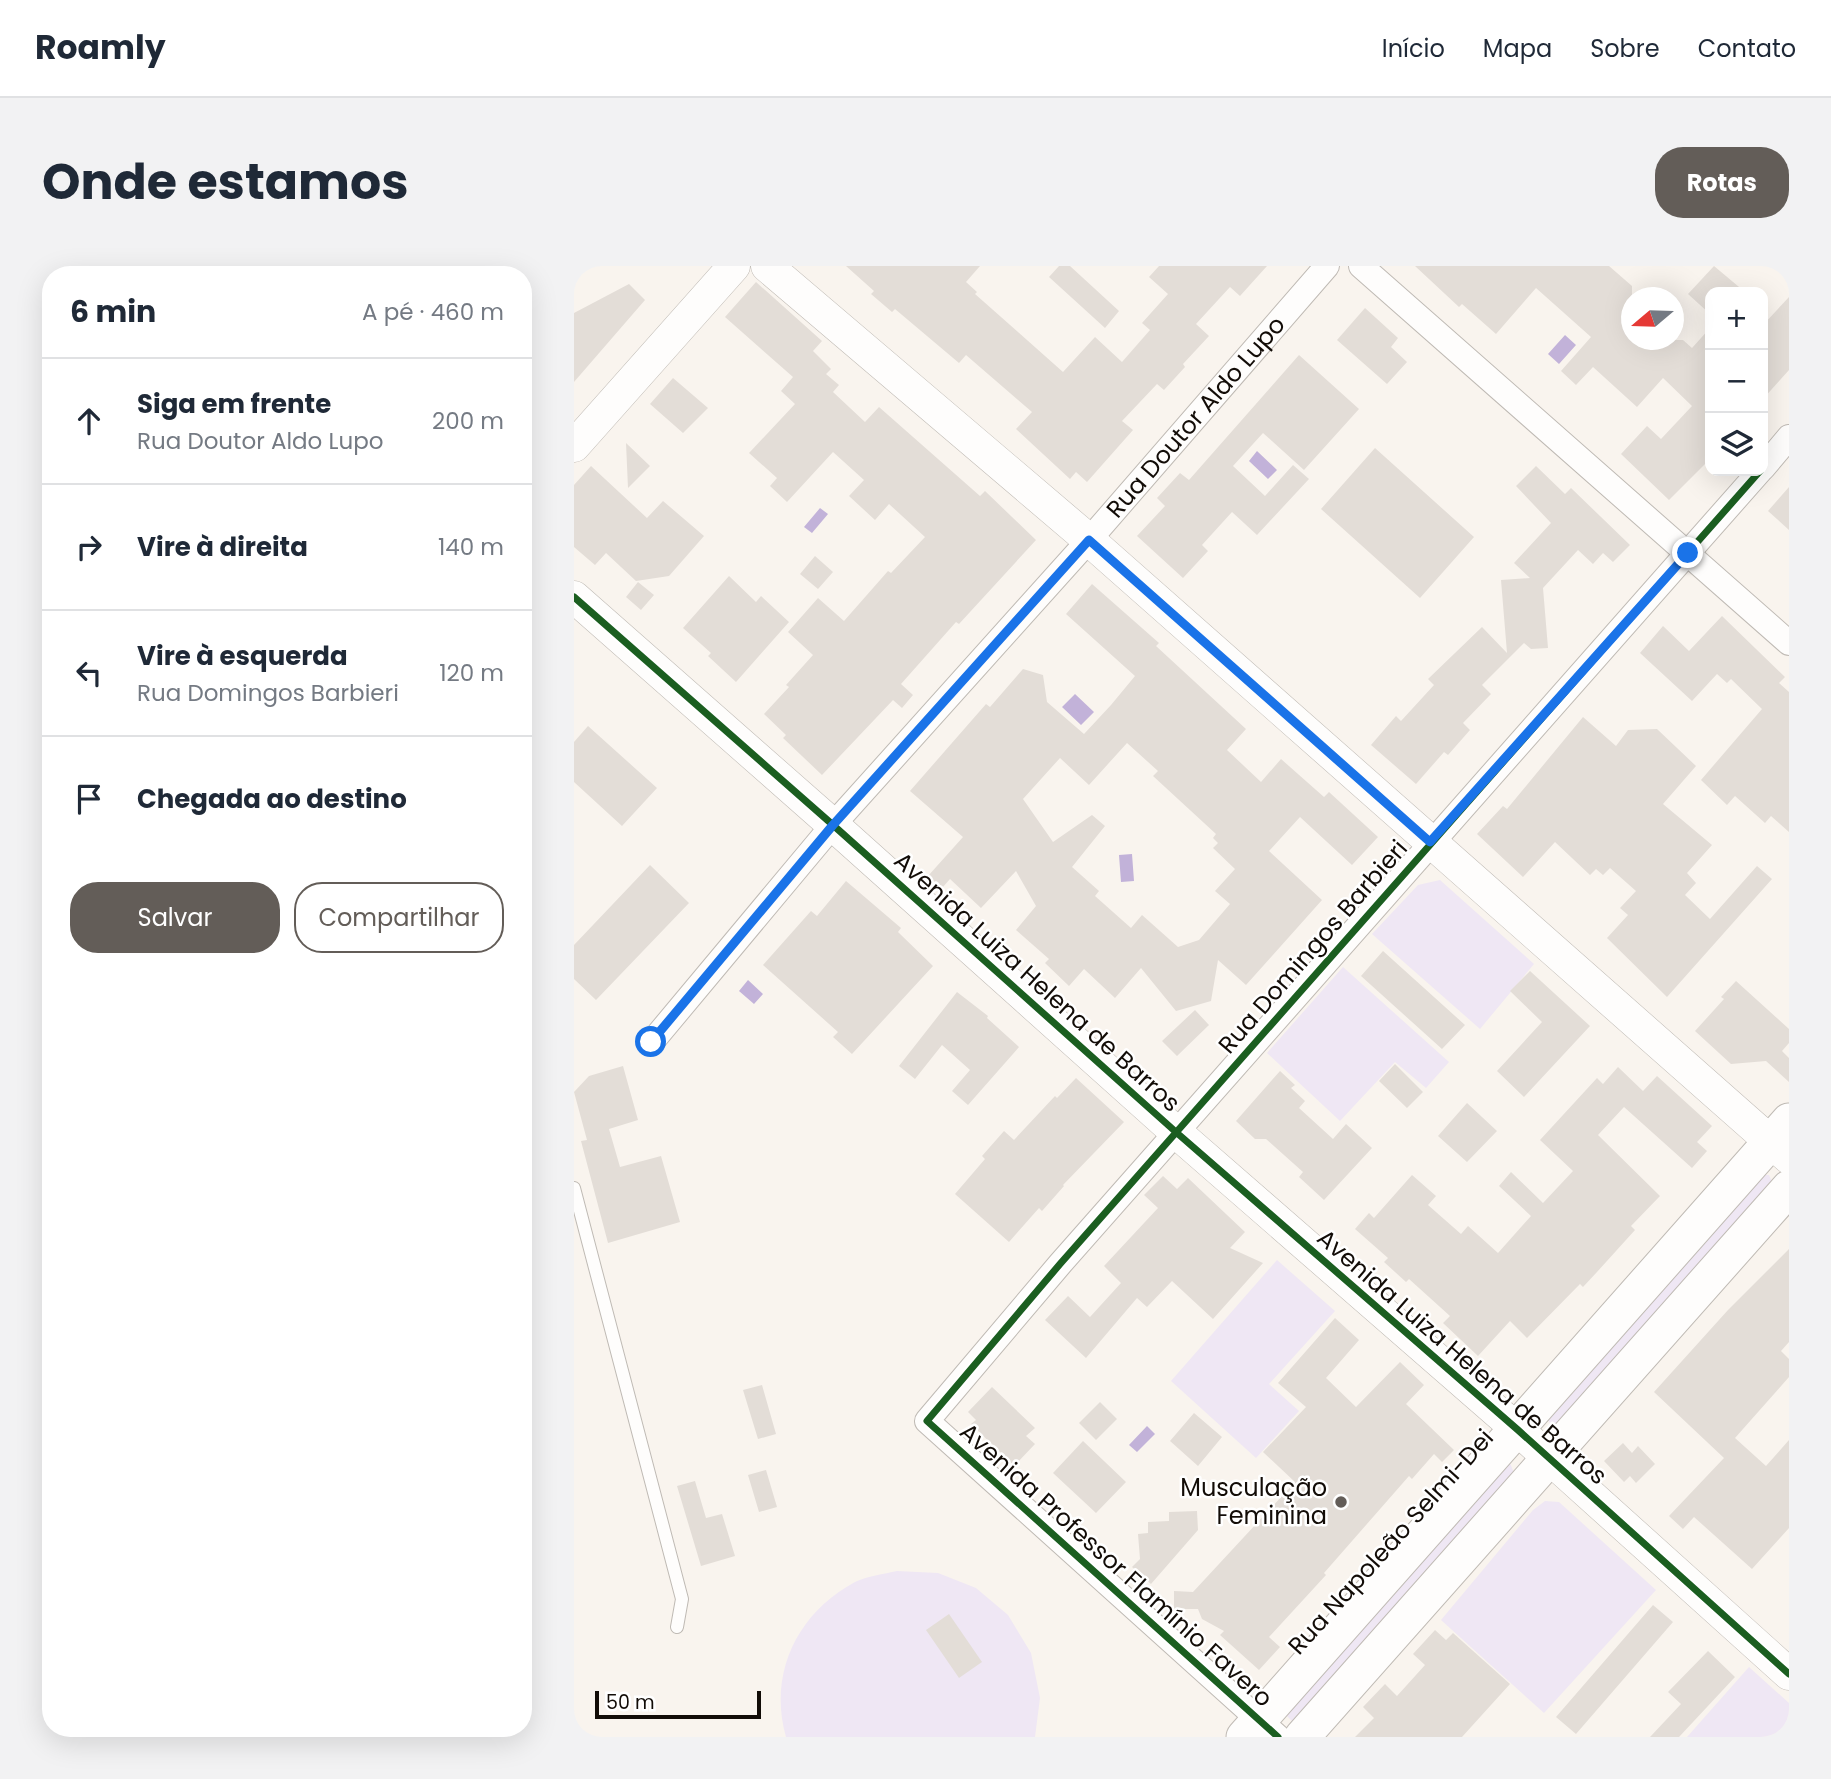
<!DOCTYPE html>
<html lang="pt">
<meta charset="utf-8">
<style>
:root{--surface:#fff;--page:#f2f2f3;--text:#1f2937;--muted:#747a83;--line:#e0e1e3;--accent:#635d58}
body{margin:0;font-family:Poppins,sans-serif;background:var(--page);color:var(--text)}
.controls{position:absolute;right:21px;top:21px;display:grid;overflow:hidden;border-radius:14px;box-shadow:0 7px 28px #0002}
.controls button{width:63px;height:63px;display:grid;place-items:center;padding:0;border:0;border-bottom:2px solid var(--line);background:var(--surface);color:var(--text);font:35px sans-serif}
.compass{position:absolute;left:1047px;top:21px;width:63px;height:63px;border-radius:50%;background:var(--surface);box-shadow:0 7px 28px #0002;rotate:251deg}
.scale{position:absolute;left:21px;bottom:18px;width:166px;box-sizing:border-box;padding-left:7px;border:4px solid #120c07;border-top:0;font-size:19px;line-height:24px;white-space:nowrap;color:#120c07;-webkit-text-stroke:5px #fff;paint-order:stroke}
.stop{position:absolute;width:21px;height:21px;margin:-16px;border:5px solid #1a73e8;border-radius:50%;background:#fff}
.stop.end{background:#1a73e8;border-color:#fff;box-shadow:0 2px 7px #0008}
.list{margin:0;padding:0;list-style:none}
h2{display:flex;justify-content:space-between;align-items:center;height:91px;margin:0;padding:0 28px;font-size:30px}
h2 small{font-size:23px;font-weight:400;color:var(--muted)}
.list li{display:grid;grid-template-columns:46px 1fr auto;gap:21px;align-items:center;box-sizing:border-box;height:126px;padding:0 28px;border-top:2px solid var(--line)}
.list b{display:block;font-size:26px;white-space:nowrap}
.list p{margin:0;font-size:23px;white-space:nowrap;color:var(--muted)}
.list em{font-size:23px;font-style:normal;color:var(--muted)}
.actions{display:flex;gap:14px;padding:21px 28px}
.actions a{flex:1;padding:16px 0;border:2px solid var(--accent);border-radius:28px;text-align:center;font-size:24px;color:var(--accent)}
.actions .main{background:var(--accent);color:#fff}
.icon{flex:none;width:38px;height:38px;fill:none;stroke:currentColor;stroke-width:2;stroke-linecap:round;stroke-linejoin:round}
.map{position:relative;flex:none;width:1215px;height:1471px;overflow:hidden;border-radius:28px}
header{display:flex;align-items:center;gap:42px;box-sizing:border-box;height:98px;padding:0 35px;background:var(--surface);border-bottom:2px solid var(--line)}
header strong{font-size:33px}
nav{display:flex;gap:38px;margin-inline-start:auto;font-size:24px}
.intro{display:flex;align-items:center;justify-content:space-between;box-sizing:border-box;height:168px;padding:0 42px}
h1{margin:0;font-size:49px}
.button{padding:18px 32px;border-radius:28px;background:var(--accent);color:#fff;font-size:24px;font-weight:700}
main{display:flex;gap:42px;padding:0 42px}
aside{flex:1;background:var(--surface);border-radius:28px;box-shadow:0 7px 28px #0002}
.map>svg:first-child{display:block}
.green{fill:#efe7f4}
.water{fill:#c2b2d9}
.building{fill:#e3ddd7;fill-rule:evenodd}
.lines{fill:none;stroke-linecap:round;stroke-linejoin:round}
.service-casing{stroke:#bfbab4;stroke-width:14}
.minor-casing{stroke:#bfbab4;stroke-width:26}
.tertiary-casing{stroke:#bfbab4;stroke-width:33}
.secondary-casing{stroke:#bfbab4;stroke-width:37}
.service{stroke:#fefdfc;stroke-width:12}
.minor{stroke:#fefdfc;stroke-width:24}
.tertiary{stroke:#fefdfc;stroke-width:32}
.secondary{stroke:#fefdfc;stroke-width:35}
.cycleway-casing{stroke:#fff;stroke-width:11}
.cycleway{stroke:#1b5e20;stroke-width:7}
.route{stroke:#1a73e8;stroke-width:9}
.poi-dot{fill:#635d58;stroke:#fff;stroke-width:2.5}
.labels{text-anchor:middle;stroke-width:5;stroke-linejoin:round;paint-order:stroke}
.street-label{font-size:24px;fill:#120c07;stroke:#fff}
.poi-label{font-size:24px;fill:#120c07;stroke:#fff;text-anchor:end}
</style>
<header>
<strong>Roamly</strong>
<nav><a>Início</a><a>Mapa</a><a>Sobre</a><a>Contato</a></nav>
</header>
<div class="intro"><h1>Onde estamos</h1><a class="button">Rotas</a></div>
<main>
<aside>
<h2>6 min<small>A pé · 460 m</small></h2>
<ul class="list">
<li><svg class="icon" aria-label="ahead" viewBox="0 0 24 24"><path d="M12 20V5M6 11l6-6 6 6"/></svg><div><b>Siga em frente</b><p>Rua Doutor Aldo Lupo</p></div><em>200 m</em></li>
<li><svg class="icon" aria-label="right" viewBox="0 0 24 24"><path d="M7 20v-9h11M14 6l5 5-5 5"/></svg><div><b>Vire à direita</b></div><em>140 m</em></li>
<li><svg class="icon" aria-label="left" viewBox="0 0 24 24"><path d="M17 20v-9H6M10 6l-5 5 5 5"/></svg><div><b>Vire à esquerda</b><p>Rua Domingos Barbieri</p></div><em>120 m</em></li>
<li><svg class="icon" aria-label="arrive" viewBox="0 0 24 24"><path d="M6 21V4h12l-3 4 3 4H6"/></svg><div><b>Chegada ao destino</b></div></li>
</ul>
<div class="actions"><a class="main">Salvar</a><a>Compartilhar</a></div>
</aside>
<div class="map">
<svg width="1215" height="1471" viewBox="0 0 1215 1471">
<rect width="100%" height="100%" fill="#f9f4ee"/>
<path class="green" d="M866,614l94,84 -54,65 -108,-95 46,-49z
M769,701l106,95 -23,26 -31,-26 -55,59 -73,-68z
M1188,909h7l3,7 -214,244h-7l-3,-7z
M703,994l58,51 -66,73 30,27 -43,47 -85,-77z
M936,1197l4,10 -221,249 -7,-7z
M971,1235l14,1 97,88 -112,123 -103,-93 92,-110z
M323,1305l41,2 38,15 32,27 23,38 9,45 -5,39h-249c-18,-63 11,-124 69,-155 12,-6 29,-8 42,-11z
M1175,1401l40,36v34h-102z"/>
<path class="water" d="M991,69l11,10 -17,19 -11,-10z
M683,185l20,19 -9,9 -19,-18z
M246,242l8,6 -16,19 -8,-6z
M501,428l19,18 -13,13 -19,-18z
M558,588l2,27 -13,1 -2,-27z
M174,714l15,14 -9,10 -15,-13z
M573,1160l8,8 -18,18 -8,-7z"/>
<path class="building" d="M272,0h134l-14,16 11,10 -2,2 88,78 32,-35 27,25 28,-32 -8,-7 26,-29 -19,-17 10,-11h108l-27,30 -10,-9 -34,37 13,12 -26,28 2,3 -21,23 -7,-6 -35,37 11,9 -46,52 -11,-10 -6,7 -54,-50 16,-17 -66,-57 -7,8 -64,-54 -3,3 -21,-18 3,-3z
M485,0h11l49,45 -14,17 -56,-51z
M841,0h194l23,20v54h51l9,8 18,-20v131l-41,41 -48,-46 26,-28 14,13 31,-33 -29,-28 -26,29 -44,-40 -17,18 -15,-14 30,-34 -55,-49 -40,46 -34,-30 -3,3z
M1140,0l31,26h-35v22l-22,-20z
M182,16l66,59 -9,10 18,18 -5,5 13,11 -6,7 32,30 14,-15 101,89 5,-5 51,49 -77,84 -3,-2 -55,62 12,11 -11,13 -9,-8 -71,75 -39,-37 3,-3 -22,-21 25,-27 -3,-2 27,-30 -25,-23 30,-34 26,23 44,-50 3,2 34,-36 -36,-33 -14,16 -26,-24 15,-16 -31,-28 -46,50 -17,-16 7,-8 -28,-25 46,-49 -14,-13 12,-14 -68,-60z
M55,18l16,16 -71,82v-69z
M1215,31v73l-26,29v-74z
M791,42l33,30 -7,9 16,15 -20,22 -50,-44z
M725,89l60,54 -55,61 -41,-37 -30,33 32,30 28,-31 16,14 -52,56 -25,-23 -30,33 6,6 -25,27 -46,-42 28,-30 -8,-8 23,-25 9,7z
M99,112l35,30 -25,25 -33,-29z
M52,177l24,23 -22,22z
M801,182l99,89 -54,61 -99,-89z
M17,200l56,52 16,-17 41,35 -35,40 -33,5 -30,-28 -11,12 -21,-18v-62z
M962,200l29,28 6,-6 59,57 -17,17 -10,-9 -10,11 -15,-14 -35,38 5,60 -17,1 -7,-6 -42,42 9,9 -28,29 7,7 -22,25 -4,-3 -28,32 -45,-39 25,-29 5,5 33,-36 -6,-6 54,-52 25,26 -6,-73 29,-2 -16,-15 37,-40 -35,-37z
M1215,221v43l-21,-19z
M241,290l18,16 -15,17 -18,-15z
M155,310l27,26 5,-6 28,26 -53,60 -28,-26 3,-3 -28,-25z
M64,316l16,13 -13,15 -15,-13z
M518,318l67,59 -3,3 90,83 -19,21 34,32 20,-23 43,38 5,-5 49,45 -26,28 -52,-48 -31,34 53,49 -76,85 -28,-25 -7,41 -35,10 -35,-43 -26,30 -31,-29 -15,17 -24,-23 4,-4 -33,-29 20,-24 -20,-35 -35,37 -31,-29 -8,9 -14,-12 35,-39 -53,-46 76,-87 4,3 33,-38 20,6 4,27 37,32 27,-29 24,-29 -69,-62zM553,477l31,28 -5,5 63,58 -3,4 5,5 -5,5 22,21 -20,22 15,13 -31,36 -21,7 -36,-32 -11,13 -36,-32 4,-5 -27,-24 33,-41 -13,-11 -39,27 -30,-43 37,-41 29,27z
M1148,350l63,61 -6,6 10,9v140l-18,-16 -6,7 -30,-27 -8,9 -26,-25 61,-71 -31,-30 -4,4 -10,-9 -25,27 -52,-48 23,-27 26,25z
M1009,451l33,29 12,-16 29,-1 39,37 -33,38 49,41 -25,28 9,10 -11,12 25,24 47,-53 15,13 -105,118 -60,-59 21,-23 -8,-7 16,-17 -26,-23 -7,7 -7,-6 -6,6 -35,-33 -32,35 -46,-43 26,-28 4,3z
M14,460l69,62 -35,38 -48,-44v-40z
M76,599l39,38 -93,97 -22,-21v-34z
M272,615l55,47 -3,4 35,34 -81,88 -19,-17 5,-5 -75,-67 48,-54 6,5z
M809,685l82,74 -23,24 -81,-73z
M956,705l60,55 -66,71 -27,-26 45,-49 -32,-31z
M1162,715l53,48v14l-7,8 7,7v24l-23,-21 -35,3 -36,-33 29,-32 -3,-2z
M383,726l31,24 -1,2 32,29 -51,58 -16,-14 18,-21 -28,-25 -27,34 -16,-13z
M621,744l14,15 -32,31 -15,-15z
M821,798l28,28 -16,16 -28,-27z
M49,800l15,54 -29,9 11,38 41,-11 19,66 -72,21 -27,-102 6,-1 -13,-48 15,-16z
M1044,801l25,24 14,-15 55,50 -15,16 10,9 -15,17 -68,-61 -26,28 62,61 -29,30 4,4 -38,42 -14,15 -3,-3 -53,54 -17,-17 -32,35 -35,-33 7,-7 -41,-37 -3,3 -22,-20 4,-4 -33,-29 14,-16 5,5 38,-43 24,21 -8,9 33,29 7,-8 30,27 33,-37 -32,-30 12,-14 32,31 30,-32 -33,-31 57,-62 6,6z
M706,805l15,14 -4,3 14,13 -6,7 34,31 13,-15 26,24 -48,52 -25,-23 4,-5 -37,-33h-11l-19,-18z
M502,812l48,44 -61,63 1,1 -22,25 -3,-3 -30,34 -54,-48 30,-35 -3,-3 22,-25 10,9 41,-44 2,2z
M893,837l30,28 -30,31 -29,-26z
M589,910l14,13 11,-11 57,54 -15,16 33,15 -50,56 -41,-38 -25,26 -10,-9 -51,60 -41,-38 23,-24 22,21 31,-34 -17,-17 54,-58 -14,-13z
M1215,983v93l-8,9 8,8v18l-54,61 31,28 23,-26v88l-37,41 -58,-52 -11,12 -14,-13 55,-58 -70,-66 74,-82z
M761,1052l24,22 -33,38 30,29 44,-45 24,23 -18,19 48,46 -12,12 -8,-8 -22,25 -3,-3 -85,97 2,2 -57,62 11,10 -21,23 -39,-35 4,-4 -22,-12 -4,-10h-24v-18l19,1 102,-110 -32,-30 43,-45 -28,-24z
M188,1119l14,49 -18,5 -15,-49z
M418,1121l43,41 -9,8 9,8 -21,22 -43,-42 5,-4 -8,-8z
M526,1136l17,17 -21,21 -17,-17z
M620,1147l28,24 -24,29 -28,-25z
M509,1175l43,41 -30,31 -43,-40z
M1049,1177l9,10 6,-7 17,18 -19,19 -6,-7 -6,6 -20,-21z
M192,1204l11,37 -18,5 -11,-37z
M121,1215l11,37 16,-4 13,42 -34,10 -24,-80z
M623,1245l1,19 -47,54 -19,-17 8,-8 -2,-25 10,-1v-11l21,-1v-9z
M1079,1339l20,17 -97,112 -20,-17z
M375,1348l33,48 -23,16 -33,-48z
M861,1364l11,10 7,-7 57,51 -48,53h-107l19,-19 -11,-11 22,-23 12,12 28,-31 -12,-11z
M1134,1385l27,26 -56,60h-29l31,-33 -13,-12z"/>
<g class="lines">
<defs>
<path id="service" d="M0,922l108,411 -5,28"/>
<g id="minor">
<path d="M787,0l428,377"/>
<path d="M1189,202l26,-31"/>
<path id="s1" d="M77,777l182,-218 256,-285 238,-274"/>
<path d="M704,1471l-351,-316 133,-157 700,-793"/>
</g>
<path id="tertiary" d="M193,0l322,274 700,618
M0,180l160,-180
M0,331l259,228 344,308 341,297 271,244"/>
<path id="secondary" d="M670,1471l545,-616
M728,1471l487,-549"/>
</defs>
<use href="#service" class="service-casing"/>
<use href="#minor" class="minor-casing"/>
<use href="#tertiary" class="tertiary-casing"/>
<use href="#secondary" class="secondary-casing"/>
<use href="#service" class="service"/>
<use href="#minor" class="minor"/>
<use href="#tertiary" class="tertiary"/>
<use href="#secondary" class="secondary"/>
<defs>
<path id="cycleway" d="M0,331l259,228 344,308 341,297 271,244
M704,1471l-351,-316 133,-157 700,-793"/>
</defs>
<use href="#cycleway" class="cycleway-casing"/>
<use href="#cycleway" class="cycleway"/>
</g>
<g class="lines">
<path class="route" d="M77,776l182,-217 256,-285 341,302 258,-289"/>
</g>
<circle class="poi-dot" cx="767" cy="1236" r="7"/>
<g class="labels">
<g class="street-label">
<text dy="8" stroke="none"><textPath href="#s1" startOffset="830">Rua Doutor Aldo Lupo</textPath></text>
<text transform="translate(739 681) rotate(-49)" y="8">Rua Domingos Barbieri</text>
<text transform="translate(463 716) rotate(42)" y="8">Avenida Luiza Helena de Barros</text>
<text transform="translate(888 1091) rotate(41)" y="8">Avenida Luiza Helena de Barros</text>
<text transform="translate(817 1276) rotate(-48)" y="8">Rua Napoleão Selmi-Dei</text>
<text transform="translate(542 1299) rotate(42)" y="8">Avenida Professor Flamínio Favero</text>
</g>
<g class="poi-label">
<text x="753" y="1230">Musculação<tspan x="753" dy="28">Feminina</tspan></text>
</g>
</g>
</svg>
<div class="controls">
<button>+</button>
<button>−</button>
<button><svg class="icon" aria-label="layers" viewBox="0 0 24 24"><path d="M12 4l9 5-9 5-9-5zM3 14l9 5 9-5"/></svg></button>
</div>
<svg class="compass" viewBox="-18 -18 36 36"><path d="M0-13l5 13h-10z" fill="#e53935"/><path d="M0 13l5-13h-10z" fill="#747a83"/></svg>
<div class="scale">50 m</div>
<div class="stop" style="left:77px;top:776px"></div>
<div class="stop end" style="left:1114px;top:287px"></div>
</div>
</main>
